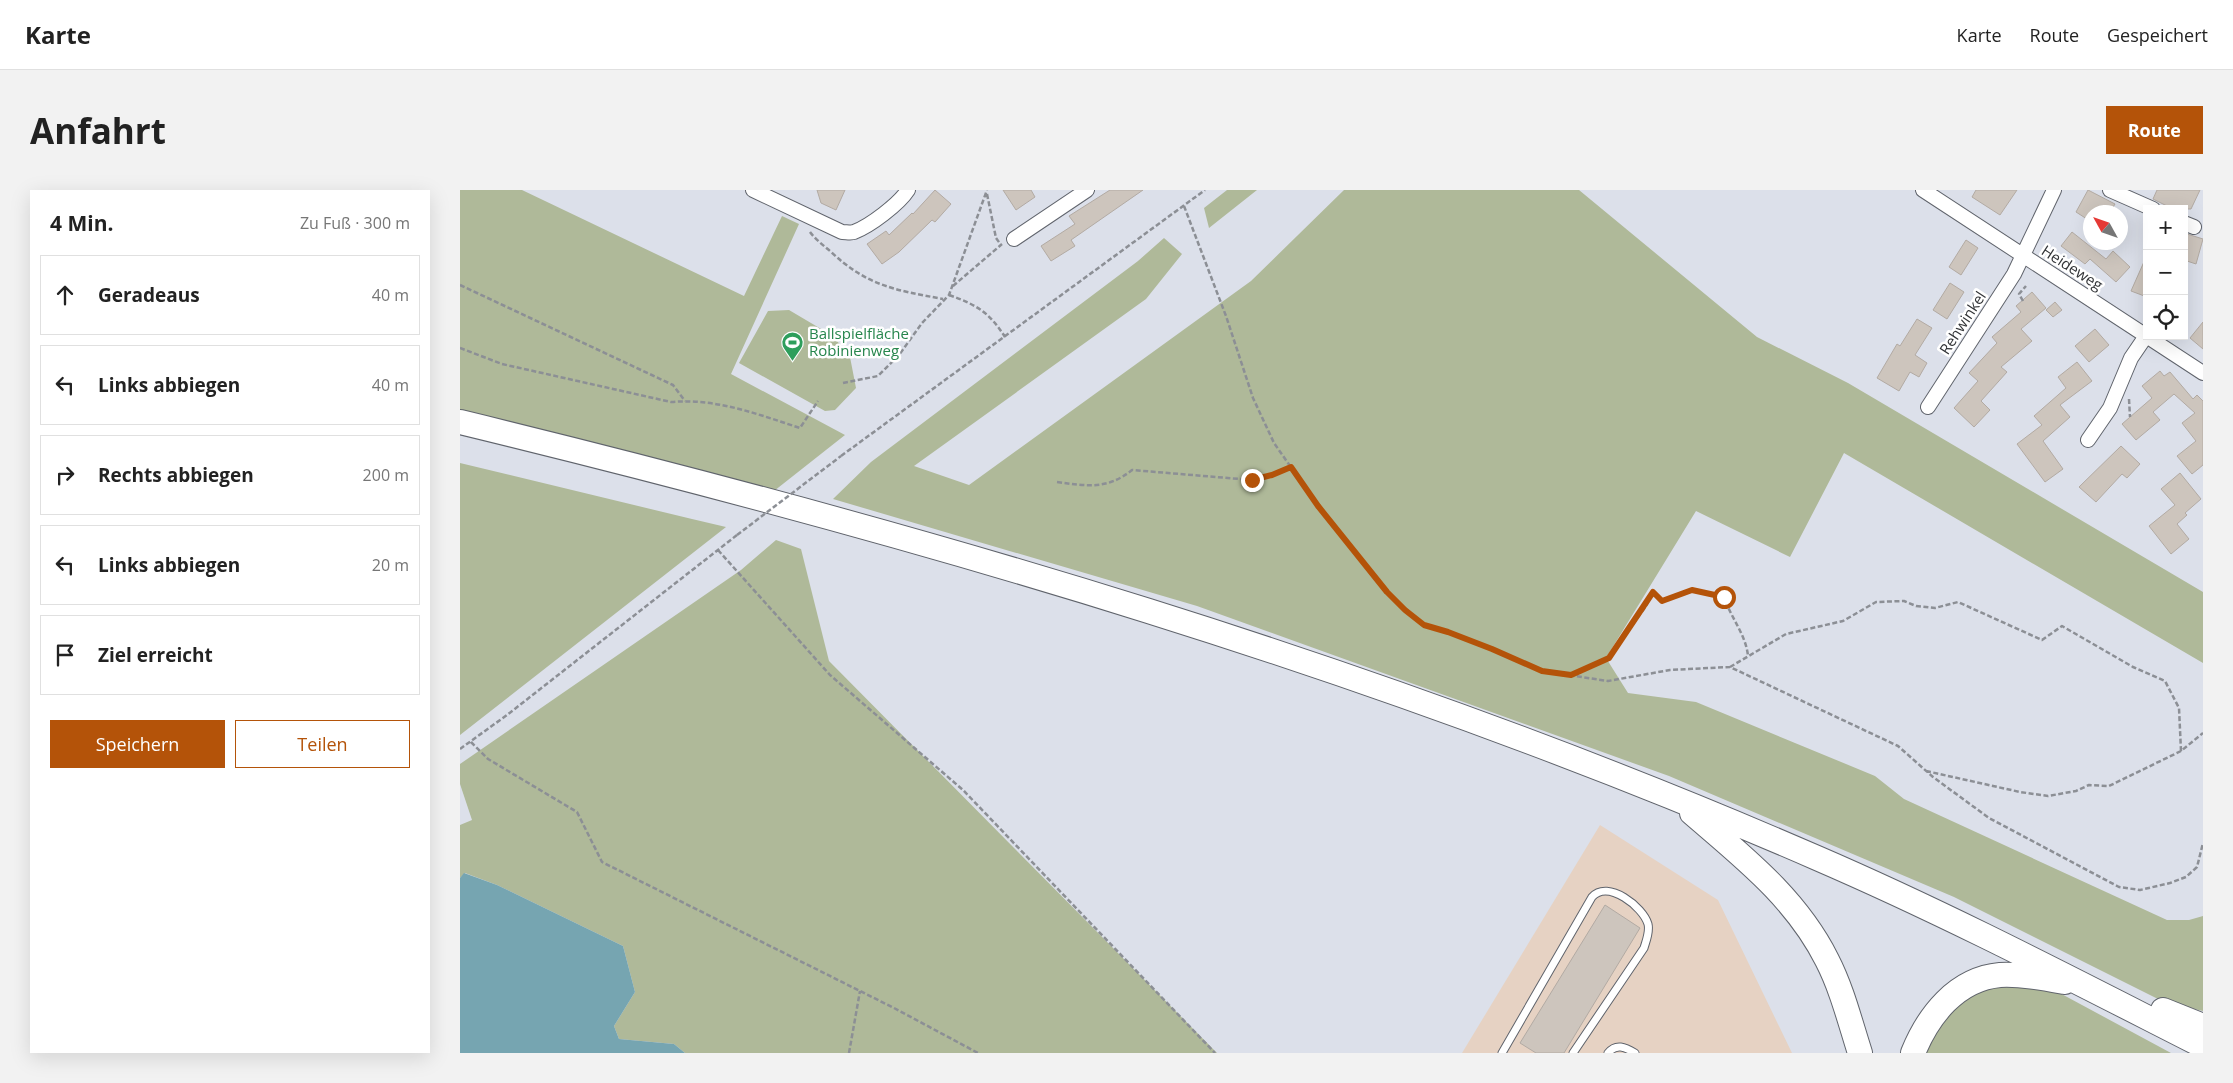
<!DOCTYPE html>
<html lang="de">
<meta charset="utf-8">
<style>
:root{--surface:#fff;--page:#f2f2f2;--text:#222;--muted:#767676;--line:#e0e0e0;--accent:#b45309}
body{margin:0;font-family:"Open Sans",sans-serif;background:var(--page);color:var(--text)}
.controls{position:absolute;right:15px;top:15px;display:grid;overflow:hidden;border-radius:0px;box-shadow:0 5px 20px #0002}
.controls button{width:45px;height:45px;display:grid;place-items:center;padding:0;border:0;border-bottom:1px solid var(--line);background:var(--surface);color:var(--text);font:25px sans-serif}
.compass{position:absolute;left:1623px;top:15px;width:45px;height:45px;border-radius:50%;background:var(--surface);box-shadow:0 5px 20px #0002;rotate:310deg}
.stop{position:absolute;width:15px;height:15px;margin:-11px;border:4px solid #b45309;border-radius:50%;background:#fff}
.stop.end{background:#b45309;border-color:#fff;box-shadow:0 1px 5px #0008}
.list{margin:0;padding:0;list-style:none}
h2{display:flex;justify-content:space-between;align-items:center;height:65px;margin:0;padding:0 20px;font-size:21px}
h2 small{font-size:16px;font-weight:400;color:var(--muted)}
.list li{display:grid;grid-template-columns:32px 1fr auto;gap:15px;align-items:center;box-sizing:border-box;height:80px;margin:0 10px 10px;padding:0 10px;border:1px solid var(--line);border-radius:0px}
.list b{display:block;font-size:19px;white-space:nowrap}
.list em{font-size:16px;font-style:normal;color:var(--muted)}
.actions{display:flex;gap:10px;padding:15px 20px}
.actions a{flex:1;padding:11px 0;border:1px solid var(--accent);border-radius:0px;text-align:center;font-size:18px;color:var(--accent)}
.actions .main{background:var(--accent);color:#fff}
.icon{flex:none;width:28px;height:28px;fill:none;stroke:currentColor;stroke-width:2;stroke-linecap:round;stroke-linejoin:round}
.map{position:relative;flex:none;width:1743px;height:863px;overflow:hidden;border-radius:0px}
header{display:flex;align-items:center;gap:30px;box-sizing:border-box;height:70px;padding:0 25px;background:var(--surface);border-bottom:1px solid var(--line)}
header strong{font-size:24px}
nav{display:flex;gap:28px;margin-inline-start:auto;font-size:18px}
.intro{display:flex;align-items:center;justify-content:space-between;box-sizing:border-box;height:120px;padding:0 30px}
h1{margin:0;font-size:35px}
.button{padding:12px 22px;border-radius:0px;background:var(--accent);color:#fff;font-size:18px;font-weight:700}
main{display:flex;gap:30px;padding:0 30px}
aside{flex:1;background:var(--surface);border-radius:0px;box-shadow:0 5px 20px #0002}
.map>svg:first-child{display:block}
.commercial{fill:#e6d2c3}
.green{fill:#afb999}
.water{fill:#76a5b1}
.building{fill:#cdc5bd;stroke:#b2aaa3}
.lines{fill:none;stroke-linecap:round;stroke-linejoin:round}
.lane-casing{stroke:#60646c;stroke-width:9}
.street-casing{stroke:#60646c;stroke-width:16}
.highway-casing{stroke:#60646c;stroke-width:26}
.path{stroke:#8c8f95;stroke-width:2.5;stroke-dasharray:5 2.5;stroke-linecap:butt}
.lane{stroke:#fff;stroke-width:7}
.street{stroke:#fff;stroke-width:14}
.highway{stroke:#fff;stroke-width:24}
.path-bridge{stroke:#8c8f95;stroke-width:2.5;stroke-dasharray:5 2.5;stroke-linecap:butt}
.route{stroke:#b45309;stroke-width:6}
.labels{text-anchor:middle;stroke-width:5;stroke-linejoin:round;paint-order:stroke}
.street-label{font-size:15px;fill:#323437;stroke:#fff}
.leisure-label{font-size:15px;fill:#27864d;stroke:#fff;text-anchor:start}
</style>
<header>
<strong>Karte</strong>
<nav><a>Karte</a><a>Route</a><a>Gespeichert</a></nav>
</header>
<div class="intro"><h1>Anfahrt</h1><a class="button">Route</a></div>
<main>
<aside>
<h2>4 Min.<small>Zu Fuß · 300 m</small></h2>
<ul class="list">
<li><svg class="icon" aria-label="ahead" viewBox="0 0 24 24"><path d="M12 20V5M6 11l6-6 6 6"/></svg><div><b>Geradeaus</b></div><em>40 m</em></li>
<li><svg class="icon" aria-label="left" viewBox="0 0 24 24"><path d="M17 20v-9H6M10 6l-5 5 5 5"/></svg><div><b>Links abbiegen</b></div><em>40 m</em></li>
<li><svg class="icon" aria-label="right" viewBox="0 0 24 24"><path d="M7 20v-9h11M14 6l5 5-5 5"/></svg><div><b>Rechts abbiegen</b></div><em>200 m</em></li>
<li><svg class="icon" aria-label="left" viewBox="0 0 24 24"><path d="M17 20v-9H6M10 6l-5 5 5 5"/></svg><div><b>Links abbiegen</b></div><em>20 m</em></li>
<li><svg class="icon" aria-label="arrive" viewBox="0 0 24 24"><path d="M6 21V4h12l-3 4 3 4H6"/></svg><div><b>Ziel erreicht</b></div></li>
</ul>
<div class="actions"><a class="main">Speichern</a><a>Teilen</a></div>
</aside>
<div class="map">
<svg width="1743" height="863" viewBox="0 0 1743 863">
<rect width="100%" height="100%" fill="#dce0ea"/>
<path class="commercial" d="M1140,635l118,75 74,153h-330z"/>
<path class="green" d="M0,0h62l222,106 38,-80 17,8 -68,150 114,61 -71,56 -314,-78z
M767,0h30l-48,38 -5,-20z
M884,0h235l178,147 91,46 355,209v71l-359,-210 -54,104 -94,-46 -90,147 22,35 68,9 179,74 29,23 263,121h22l14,-4v95l-37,-8 -212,-106 -285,-121 -472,-170 -364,-107 38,-37 267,-201 26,-23 18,16 -36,45 -232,167 55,19 282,-204z
M329,120l44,26 17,21 6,31 -21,22 -10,1 -86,-48 29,-52z
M0,273l232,56 34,8 -266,208z
M316,350l25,9 28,112 388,392h-532l-11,-9 -55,-5 -5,-13 21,-34 -12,-46 -126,-61 -32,-12 -5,5v-53l12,-5 -12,-36v-20l281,-194z
M1537,793l59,8 115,62h-251l40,-53z"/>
<path class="water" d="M4,683l33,12 126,61 12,46 -21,34 5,13 55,5 11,9h-225v-175z"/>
<path class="building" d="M357,0h28l-9,20 -15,-7z
M475,0l16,14 -16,18 -3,-2 -33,32 -17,12 -15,-20 19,-13 3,4 23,-22 1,1z
M543,0h28l4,7 -19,13z
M650,0h33l-72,50 4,6 -24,15 -10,-15 34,-22 -6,-8z
M1516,0h41l-17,25 -28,-18z
M1628,0l27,14 -5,8h-20v9l-14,-9z
M1697,0h43l-9,19h-18l-20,-10z
M1612,42l34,27 7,-8 17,16 -14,15 -26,-23 -5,5 -24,-18z
M1724,43l19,6 -7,25 -12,-4z
M1506,50l12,8 -17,27 -12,-8z
M1687,65v42l-16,-6z
M1490,93l14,9 -17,27 -14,-9z
M1572,102l14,16 -25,21 11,12 -31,26 6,5 -26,29 9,9 -16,17 -20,-19 24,-27 -9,-8 28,-30 -5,-6 29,-25 -5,-6z
M1595,112l7,8 -9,7 -7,-7z
M1457,129l15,9 -17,27 12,8 -8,14 -9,-5 -11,19 -22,-13 20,-34 3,2z
M1743,132v27l-13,-11z
M1635,139l14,16 -20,17 -14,-16z
M1617,172l15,19 -32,24 10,12 -27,24 20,28 -18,13 -28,-38 25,-19 -8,-9 32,-28 -8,-11z
M1700,181l4,5 6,-4 23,27 4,-4 6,6v64l-11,9 -15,-18 19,-15 -14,-18 13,-10 -21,-19 -21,18 7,8 -24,20 -14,-16 30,-26 -10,-12z
M1661,256l19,18 -13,14 -5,-4 -26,28 -17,-15z
M1720,283l21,26 -16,14 2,2 -10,9 12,15 -18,15 -22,-28 26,-21 -14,-16z
M1145,715l35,23 -76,125h-28l-16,-10z"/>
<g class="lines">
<defs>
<path id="lane" d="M1042,863l90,-156c16,-18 51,10 56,27 2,8 -2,17 -4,24l-71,105
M1148,863c8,-10 17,-6 27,0"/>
<path id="street" d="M293,0l89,42c4,0 9,1 12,0 16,-6 45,-28 54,-42
M1463,0l280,183
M1650,0l43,19
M1724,33l10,4
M554,49l73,-49
M1468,217l86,-133 40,-84
M1628,250l22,-32 21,-50 15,-22"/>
<path id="highway" d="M0,232c461,112 921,246 1357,436 132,57 258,123 386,188
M1232,623c51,44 104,85 135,147 15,29 23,62 33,93
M1703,820l40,16
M1453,863c15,-37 43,-74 87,-78 22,-1 43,3 65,7"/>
</defs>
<use href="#lane" class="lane-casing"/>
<use href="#street" class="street-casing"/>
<use href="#highway" class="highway-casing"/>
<path class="path" d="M527,4l9,44 5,7
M724,16l42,110 27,82 21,45 44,63 69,86 37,33 24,7 44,17 50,22 66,10 62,-11 60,-3 168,79 35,31 56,41 130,69 21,3 30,-7 16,-6 11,-10 6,-24
M350,42c5,7 13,13 20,19 37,35 65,39 113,48
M0,95l213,100 12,16
M493,96l49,-42
M489,105c28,10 40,17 56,42
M1563,111l-4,-7 7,-8
M0,158l42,16 169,38c45,-4 86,12 129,26l18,-27
M383,193l35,-7 21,-21 23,-32 27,-28 38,-105
M1669,209l1,18
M381,266l364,-266
M597,292c30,4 50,8 75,-12l120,10 20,-5 19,-8
M258,360l112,125 133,115 252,263
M1270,477l56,-33 57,-13 33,-19 28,-1 12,5 19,2 23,-6 84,38 20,-14 71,41 32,14 14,27 2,43
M1112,485l37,-17 37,-52 7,-14 9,9 30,-11 32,7c7,21 22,38 24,59
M11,552l17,17 89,53 25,50 292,146 84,45
M0,559l47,-34 230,-180
M1466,581l94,21 28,4 28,-5 13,-6 20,1 72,-35 22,-18
M389,863l11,-62"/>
<use href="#lane" class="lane"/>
<use href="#street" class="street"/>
<use href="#highway" class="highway"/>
<path class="path-bridge" d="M277,345l104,-79"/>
</g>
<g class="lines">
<path class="route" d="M792,290l20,-5 19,-8 27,39 69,86 18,18 19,15 24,7 44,17 50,22 29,4 38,-17 44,-66 9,9 30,-11 32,7"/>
</g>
<defs>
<symbol id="stadium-pin" viewBox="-11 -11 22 30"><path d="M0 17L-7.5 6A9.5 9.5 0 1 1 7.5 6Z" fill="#2e9e5b" stroke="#fff"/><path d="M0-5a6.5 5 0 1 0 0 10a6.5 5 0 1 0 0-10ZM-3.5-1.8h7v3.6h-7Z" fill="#fff"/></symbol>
</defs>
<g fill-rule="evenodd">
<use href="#stadium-pin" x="320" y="140" width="25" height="34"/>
</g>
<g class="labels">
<g class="street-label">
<text transform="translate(1612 78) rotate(33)" y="5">Heideweg</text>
<text transform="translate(1503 133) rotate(-57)" y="5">Rehwinkel</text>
</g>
<g class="leisure-label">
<text x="349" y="149">Ballspielfläche<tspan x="349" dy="17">Robinienweg</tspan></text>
</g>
</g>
</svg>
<div class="controls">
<button>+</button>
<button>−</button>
<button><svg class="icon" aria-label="locate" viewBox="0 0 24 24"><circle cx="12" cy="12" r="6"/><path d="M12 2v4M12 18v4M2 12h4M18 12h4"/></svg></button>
</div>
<svg class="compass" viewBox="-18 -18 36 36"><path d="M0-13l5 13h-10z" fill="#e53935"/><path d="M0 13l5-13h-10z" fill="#767676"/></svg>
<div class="stop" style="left:1264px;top:407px"></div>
<div class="stop end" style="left:792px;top:290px"></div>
</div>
</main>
